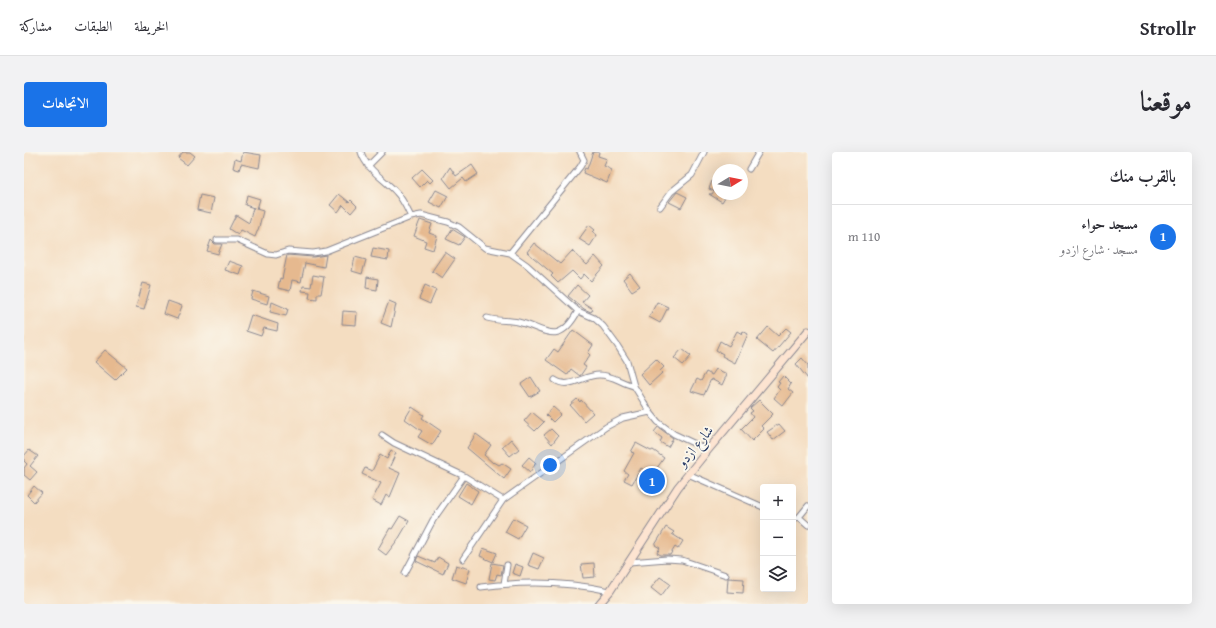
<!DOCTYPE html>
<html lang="ar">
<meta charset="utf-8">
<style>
:root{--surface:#fff;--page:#f2f2f3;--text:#2b2b33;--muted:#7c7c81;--line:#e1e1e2;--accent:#1a73e8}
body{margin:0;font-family:"Gentium Book Plus",Amiri,serif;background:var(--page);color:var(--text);direction:rtl}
.controls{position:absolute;right:12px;bottom:12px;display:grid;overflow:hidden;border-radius:4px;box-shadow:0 4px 16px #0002}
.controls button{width:36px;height:36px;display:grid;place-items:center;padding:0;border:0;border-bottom:1px solid var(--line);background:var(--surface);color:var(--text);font:20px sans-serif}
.compass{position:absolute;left:688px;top:12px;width:36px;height:36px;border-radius:50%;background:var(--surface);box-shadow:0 4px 16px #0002;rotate:80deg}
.you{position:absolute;left:526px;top:313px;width:14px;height:14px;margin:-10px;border:3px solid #fff;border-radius:50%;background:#1a73e8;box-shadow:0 0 0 6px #1a73e833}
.badge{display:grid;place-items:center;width:26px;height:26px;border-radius:50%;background:var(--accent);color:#fff;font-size:13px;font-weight:700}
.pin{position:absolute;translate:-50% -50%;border:2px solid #fff;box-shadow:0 1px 4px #0006}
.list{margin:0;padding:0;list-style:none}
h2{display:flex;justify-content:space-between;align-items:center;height:52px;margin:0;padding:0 16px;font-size:17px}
h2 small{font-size:13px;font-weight:400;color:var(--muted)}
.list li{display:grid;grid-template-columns:26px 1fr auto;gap:12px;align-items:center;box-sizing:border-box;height:64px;padding:0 16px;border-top:1px solid var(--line)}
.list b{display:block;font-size:15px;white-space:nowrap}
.list p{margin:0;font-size:13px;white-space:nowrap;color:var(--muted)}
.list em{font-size:13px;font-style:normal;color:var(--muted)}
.icon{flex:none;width:22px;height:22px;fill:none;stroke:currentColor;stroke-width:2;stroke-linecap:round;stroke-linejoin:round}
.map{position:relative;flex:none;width:784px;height:452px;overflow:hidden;direction:ltr;border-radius:4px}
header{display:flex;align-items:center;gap:24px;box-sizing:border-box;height:56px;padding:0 20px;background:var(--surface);border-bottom:1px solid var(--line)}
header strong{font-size:19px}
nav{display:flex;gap:22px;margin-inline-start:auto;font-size:14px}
.intro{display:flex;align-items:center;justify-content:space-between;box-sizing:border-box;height:96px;padding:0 24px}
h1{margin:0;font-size:28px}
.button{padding:10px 18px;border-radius:4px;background:var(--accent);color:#fff;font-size:14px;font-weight:700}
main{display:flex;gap:24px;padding:0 24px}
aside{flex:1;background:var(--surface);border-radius:4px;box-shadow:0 4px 16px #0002}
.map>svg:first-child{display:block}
.building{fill:#e6b98f}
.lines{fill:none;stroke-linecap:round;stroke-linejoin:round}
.street-casing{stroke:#888690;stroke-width:7}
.secondary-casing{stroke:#888690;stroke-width:9}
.street{stroke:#fff;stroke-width:5}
.secondary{stroke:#fde4d1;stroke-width:7}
.labels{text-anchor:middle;stroke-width:3.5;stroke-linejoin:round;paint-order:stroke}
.street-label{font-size:14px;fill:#1b2f5e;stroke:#fbf7ec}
</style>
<header>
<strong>Strollr</strong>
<nav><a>الخريطة</a><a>الطبقات</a><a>مشاركة</a></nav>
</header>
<div class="intro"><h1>موقعنا</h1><a class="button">الاتجاهات</a></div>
<main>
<aside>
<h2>بالقرب منك<small></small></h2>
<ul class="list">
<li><span class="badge">1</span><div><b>مسجد حواء</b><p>مسجد · شارع ازدو</p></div><em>110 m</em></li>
</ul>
</aside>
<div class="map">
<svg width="784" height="452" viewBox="0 0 784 452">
<rect width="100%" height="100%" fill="#fbf7ec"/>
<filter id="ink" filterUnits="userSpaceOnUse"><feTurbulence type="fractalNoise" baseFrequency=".025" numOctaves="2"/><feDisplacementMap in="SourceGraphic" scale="8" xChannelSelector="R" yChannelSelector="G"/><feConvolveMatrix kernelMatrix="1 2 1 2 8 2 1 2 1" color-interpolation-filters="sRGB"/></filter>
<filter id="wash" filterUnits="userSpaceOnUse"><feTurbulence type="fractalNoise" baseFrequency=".012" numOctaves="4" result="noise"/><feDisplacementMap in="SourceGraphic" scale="16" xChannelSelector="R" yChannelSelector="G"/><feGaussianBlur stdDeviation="0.9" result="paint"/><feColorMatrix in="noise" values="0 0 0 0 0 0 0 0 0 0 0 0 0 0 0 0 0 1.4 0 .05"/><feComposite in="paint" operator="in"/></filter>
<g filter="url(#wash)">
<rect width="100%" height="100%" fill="#f4ddc1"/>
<g id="blocks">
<path class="building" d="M159,0h7l5,4 -8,9 -9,-7z
M219,0l18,3 -2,13 -18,-4 -2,6 -6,-2 2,-9 6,2z
M569,0h6l-1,4 9,3 -3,7 8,4 -5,13 -24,-10 2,-5 2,1z
M448,13l6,9 -12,8 -3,-4 -12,10 -8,-10 7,-11 6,9z
M398,17l11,11 -3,3 -3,-3 -7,7 -8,-9z
M688,29l6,4v9h9l-5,8 -13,-8h3l2,-3 -5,-2z
M412,38l12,6 -7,12 -12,-6z
M653,40l10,5 -6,11 -12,-6z
M315,42l10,8 2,-2 6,6 -6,7 -8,-8 -5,7 -8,-7z
M176,43l14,3 -3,15 -14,-3z
M223,43l13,4 -3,10 -12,-4z
M229,56l10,3 -4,16 -4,10 -14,-7 -3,5 -9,-6 7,-14 13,8z
M396,68l12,4 -3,9 8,3 -4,14 -9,-3 2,-6 -12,-5z
M565,73l6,5 -2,2 4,3 -7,11 -11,-7z
M428,77l13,8 -6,8 -13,-6z
M187,88l4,4h7l-4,10 -11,-3z
M510,91l26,21 12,-13 15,14 8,-9 9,10 -13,15 -7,-7 -4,5 -8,-8 -14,12 -7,-7 2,-2 -26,-22z
M349,96l16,3 -1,9 -17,-3z
M421,100l10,7 -13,19 -10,-7z
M263,103l26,2 13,-2 -2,12 -19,-4 -4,19 -9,-2 -2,11 -12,-3 2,-10 2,1z
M331,105l11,3 -4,14 -10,-3z
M205,109l14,5 -3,9 -15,-5z
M606,121l10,13 -8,5 -9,-12z
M289,123l11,2 -3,17h-4v5l-8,-1 1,-6 -8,-1 1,-5 8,1z
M343,125l11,2 -1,11 -11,-2z
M119,131l8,2 -7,24 -8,-2z
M401,133l11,5 -6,14 -11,-5z
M553,133l11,10 -6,7 11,7 -2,3 -7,-3 -16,-13z
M229,139l16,5 -2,8 -16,-5z
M144,149l14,5 -5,13 -13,-5z
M365,149l7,3 -5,23 -10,-4z
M248,150l16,7 -2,7 -16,-4z
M633,150l11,5 -8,16 -11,-6z
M319,159l14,1 -1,13 -14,-1z
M227,163l27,9 -1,7 -13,-3 -3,8 -15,-5z
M744,175l10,9 8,-8 5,4 -18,21 -16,-13z
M549,178l20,15 -5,8 2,2 -7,10 3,2 -6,9 -9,-7 -4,6 -21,-15 8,-11 4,3z
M713,179l5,3 1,-3 5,3 -13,29 -13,-7 1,-2 -7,-4 4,-9 9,5z
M658,197l9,7 -8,9 -9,-7z
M81,198l22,18 -12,12 -21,-18z
M778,206l6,7v14l-12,-15z
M632,207l8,8 -4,4 2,2 -13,12 -9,-11z
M692,217l11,5 -5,11 -11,-6 -7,16 -13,-4 6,-12 4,2 5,-9 6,3z
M759,224l8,8 -3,5 5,4 -10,13 -9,-8 6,-8 -3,-3 3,-4 -2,-1z
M507,225l9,14 -10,6 -9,-13z
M553,247l3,3 1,-2 12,13 -9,8 -14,-16z
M735,248l14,14 -12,12 3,3 -12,12 -11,-12 12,-12 -3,-4 3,-2 -3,-3z
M388,255l12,8 -2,3 19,13 -9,14 -14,-8 4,-6 -17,-12z
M529,255l8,7 -8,8 -7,-7z
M508,260l12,10 -9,9 -11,-10z
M755,272l6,7 -12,9 -6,-8z
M634,275l15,11 -5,9 -8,-5 2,-4 -8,-6z
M527,277l7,7 -6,8 -8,-9z
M452,282l15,11 -7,10 9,8 1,-1 5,3 3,-2 9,6 -7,10 -37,-31z
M487,287l8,10 -9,7 -8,-9z
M612,291l15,8 2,-1 11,8 -12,17 -11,-7 -9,16 -8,-4 4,-6 -4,-3 10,-18 -3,-1z
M5,298l9,6 -8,10 7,6 -7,8 -6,-5v-7l3,-4 -3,-3v-5z
M367,298l5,3 -7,15 11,5 -10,24 -4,-2 -5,10 -9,-5 9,-17 -19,-9 3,-6 7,3 8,-16 7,4z
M505,305l7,6 -6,9 -8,-7z
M442,331l12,8 -7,13 -13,-8z
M10,334l8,7 -8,9 -7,-7z
M376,364l9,5 -10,17 -13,17 -8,-6 12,-21 2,1z
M489,366l13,7 -8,14 -13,-7z
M642,375l8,5 -2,2 11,7 -5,8 -3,-2 -5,8h-9l-4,-2 3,-5 -5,-3z
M459,396l14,5 -4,9 -13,-6z
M509,401l11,5 -5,11 -11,-4z
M394,404l17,7 3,-6 10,6 -5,11 -27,-13z
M468,411l11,2 -2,10 -4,-1 -2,6 -6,-1z
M570,411l1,14 -12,1 -2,-14z
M491,412l8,3 -3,9 -8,-3z
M432,413l14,4 -4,14 -14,-5z
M636,425l10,7 -9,12 -10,-8z
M704,426l16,1 -1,14 -16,-1z"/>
</g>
</g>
<g filter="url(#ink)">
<use href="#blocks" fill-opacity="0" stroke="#888690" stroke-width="1"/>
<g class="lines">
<defs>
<path id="street" d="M337,0c5,17 23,27 35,40 7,7 11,17 15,25
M344,14l14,-14
M725,17l10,-17
M636,55l11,-15 21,-17 12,-23
M193,88h20l31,14 8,1 12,-4 25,2 13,-2 85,-34 10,-2 27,7 11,5 26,21 25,5 17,12 51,46 16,7 9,8 14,19 10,16 7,25 16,26 8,10 16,12 34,16
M486,101l70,-86 4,-7 -4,-8
M463,166c10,3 21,2 31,4 27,6 40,26 60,-11
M531,228c14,10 28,-5 44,-5 14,0 22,8 35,11
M358,283l12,8 70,33 39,24 103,-73 17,-9 27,-6
M664,322l75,33
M775,365l9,8
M769,367l6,-2 9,-11
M439,407l40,-59
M605,410l38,-3 15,1 44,15
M381,421l28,-53 31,-44
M480,432l3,-19
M457,435c42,-6 87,-5 129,4"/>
<path id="secondary" d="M575,452l11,-13 68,-104 30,-37 100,-119"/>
</defs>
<use href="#street" class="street-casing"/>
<use href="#secondary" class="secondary-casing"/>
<use href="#street" class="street"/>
<use href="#secondary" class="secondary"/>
</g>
</g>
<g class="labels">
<g class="street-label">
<text transform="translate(671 294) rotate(-51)" y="5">شارع ازدو</text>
</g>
</g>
</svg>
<div class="controls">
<button>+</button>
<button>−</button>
<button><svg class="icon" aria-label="layers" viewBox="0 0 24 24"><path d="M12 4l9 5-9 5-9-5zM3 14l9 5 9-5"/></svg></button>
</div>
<svg class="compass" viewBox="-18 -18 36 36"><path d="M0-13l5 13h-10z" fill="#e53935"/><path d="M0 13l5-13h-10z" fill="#7c7c81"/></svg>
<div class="you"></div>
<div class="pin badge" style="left:628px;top:329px">1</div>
</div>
</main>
